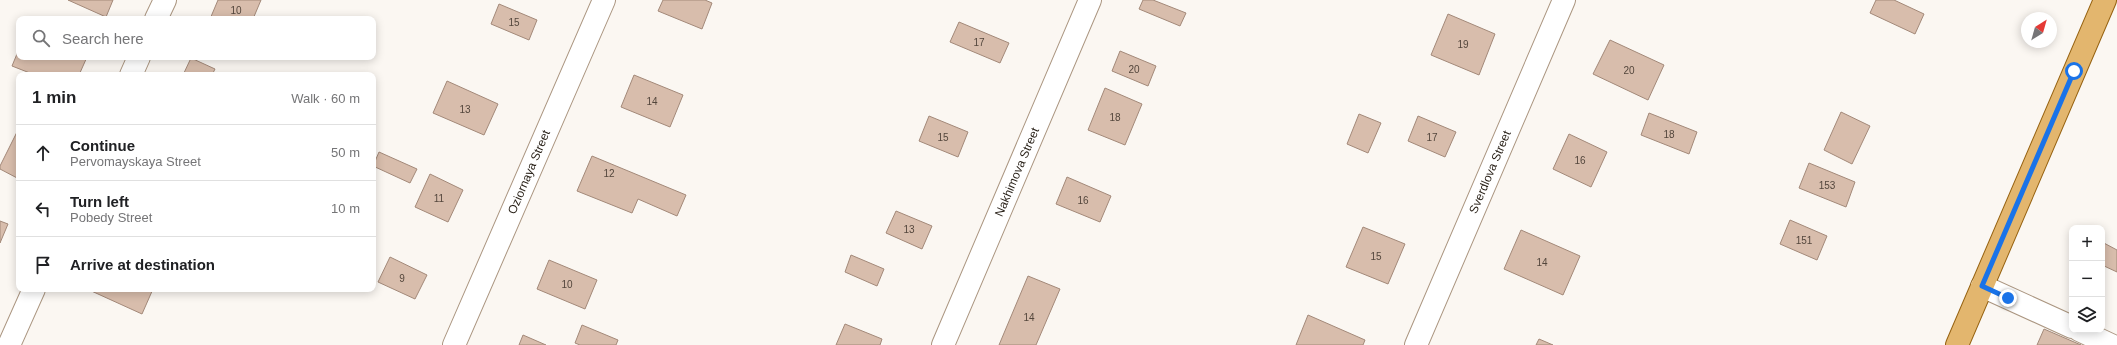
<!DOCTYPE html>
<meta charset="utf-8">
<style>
:root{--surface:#fff;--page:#f2f2f2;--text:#202124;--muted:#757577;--line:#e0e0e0}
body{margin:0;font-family:Arial,sans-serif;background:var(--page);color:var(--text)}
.controls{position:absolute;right:12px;bottom:12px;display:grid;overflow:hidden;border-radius:8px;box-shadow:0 2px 10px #0003}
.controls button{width:36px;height:36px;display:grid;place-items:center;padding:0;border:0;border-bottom:1px solid var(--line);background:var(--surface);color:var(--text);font:20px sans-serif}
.compass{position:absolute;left:2021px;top:12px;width:36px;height:36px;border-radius:50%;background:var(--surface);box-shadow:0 2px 10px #0003;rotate:37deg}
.stop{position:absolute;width:12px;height:12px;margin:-9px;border:3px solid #1a73e8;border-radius:50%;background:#fff}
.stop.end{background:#1a73e8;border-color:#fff;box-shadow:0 1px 4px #0008}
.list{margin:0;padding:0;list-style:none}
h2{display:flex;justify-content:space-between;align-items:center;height:52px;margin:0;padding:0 16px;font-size:17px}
h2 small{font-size:13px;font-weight:400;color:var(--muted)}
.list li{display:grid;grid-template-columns:26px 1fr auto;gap:12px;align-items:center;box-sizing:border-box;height:56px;padding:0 16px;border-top:1px solid var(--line)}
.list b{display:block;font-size:15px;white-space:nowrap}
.list p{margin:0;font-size:13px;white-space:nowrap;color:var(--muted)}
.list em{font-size:13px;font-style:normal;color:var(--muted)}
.icon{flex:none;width:22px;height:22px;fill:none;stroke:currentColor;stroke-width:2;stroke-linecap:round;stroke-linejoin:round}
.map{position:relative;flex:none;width:2117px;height:345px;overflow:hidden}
.search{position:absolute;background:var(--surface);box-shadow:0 2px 10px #0003;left:16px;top:16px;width:360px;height:44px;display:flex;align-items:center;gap:10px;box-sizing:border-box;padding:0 14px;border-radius:8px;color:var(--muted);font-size:15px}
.panel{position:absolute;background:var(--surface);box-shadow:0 2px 10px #0003;left:16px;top:72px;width:360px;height:220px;border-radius:8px}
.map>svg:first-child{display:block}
.building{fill:#d8bdac;stroke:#a38979}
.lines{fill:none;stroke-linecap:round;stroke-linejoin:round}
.minor-casing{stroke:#ab9681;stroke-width:24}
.primary-casing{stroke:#966211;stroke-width:24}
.minor{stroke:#fff;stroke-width:22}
.primary{stroke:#e3b66e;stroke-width:22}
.route{stroke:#1a73e8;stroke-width:5}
.labels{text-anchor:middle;stroke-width:3;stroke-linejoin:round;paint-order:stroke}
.number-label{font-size:10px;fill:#53463c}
.street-label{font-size:12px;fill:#271f16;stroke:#fff}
</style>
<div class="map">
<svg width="2117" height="345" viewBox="0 0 2117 345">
<rect width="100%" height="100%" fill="#fbf7f2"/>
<path class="building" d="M68,0h45l-7,17z
M218,0h43l-8,19h-43z
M663,0h42l7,3 -10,26 -44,-18z
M1143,0h10l33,13 -6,13 -41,-17z
M1876,0h18l30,14 -9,20 -45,-21z
M499,4l38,16 -8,20 -38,-16z
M1448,14l47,20 -16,41 -48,-20z
M959,22l50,21 -9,20 -50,-21z
M1610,40l54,25 -16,35 -55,-26z
M19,49v8h68l-8,18h-44l-23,-9z
M1120,51l36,15 -8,20 -36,-15z
M191,58l24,11 -3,6h-29z
M634,75l49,20 -13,32 -49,-20z
M447,81l51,23 -14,31 -51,-22z
M1105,88l37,16 -17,41 -37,-15z
M1841,112l29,14 -18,38 -28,-14z
M1649,113l48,19 -8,22 -48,-19z
M1359,114l22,9 -13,30 -21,-9z
M929,116l39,16 -10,25 -39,-16z
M1418,116l38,16 -11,25 -37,-16z
M19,128v51l-19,-10v-3z
M1569,134l38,18 -16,35 -38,-18z
M379,152l38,17 -7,14 -37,-17z
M592,156l94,39 -9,21 -39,-17 -6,14 -55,-22z
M1809,163l46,19 -9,25 -47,-19z
M430,174l33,16 -15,32 -33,-15z
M1067,177l44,19 -11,26 -44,-18z
M896,211l36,15 -10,23 -36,-16z
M1790,220l37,16 -10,24 -37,-16z
M0,221l8,3 -8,19z
M1363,227l42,17 -17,40 -42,-17z
M1521,230l59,26 -17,39 -59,-26z
M2102,242l15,8v22l-15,-7z
M851,255l33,14 -7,17 -32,-14z
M390,257l37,18 -12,24 -37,-17z
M549,260l48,20 -12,29 -48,-20z
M1028,276l32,13 -24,56h-37z
M87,289h66l-11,25z
M1308,315l57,25 -2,5h-67z
M845,324l37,15 -2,6h-44z
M582,325l36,15 -2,5h-36l-5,-2z
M2044,329l37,16h-44z
M523,335l23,10h-27z
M1539,339l14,6h-17z"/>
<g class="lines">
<defs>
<path id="minor" d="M156,19l9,-19
M131,75l8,-18
M1982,286l90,41
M2079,330l32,15
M9,345l25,-56
M454,345l150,-345
M943,345l147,-345
M1416,345l148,-345"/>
<path id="primary" d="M1957,345l148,-345"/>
</defs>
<use href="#minor" class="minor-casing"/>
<use href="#primary" class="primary-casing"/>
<use href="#minor" class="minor"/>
<use href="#primary" class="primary"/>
</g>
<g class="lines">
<path class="route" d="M2008,298l-26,-12 92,-215"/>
</g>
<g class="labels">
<g class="number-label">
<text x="236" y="14">10</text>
<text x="514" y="26">15</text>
<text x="979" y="46">17</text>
<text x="1463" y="48">19</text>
<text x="1134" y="73">20</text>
<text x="1629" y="74">20</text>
<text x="652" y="105">14</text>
<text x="465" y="113">13</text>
<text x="1115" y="121">18</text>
<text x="1669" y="138">18</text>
<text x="943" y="141">15</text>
<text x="1432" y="141">17</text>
<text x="1580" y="164">16</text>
<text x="609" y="177">12</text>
<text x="1827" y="189">153</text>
<text x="439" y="202">11</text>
<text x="1083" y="204">16</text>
<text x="909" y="233">13</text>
<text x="1804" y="244">151</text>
<text x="1376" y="260">15</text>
<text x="1542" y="266">14</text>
<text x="402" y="282">9</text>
<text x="567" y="288">10</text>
<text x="1029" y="321">14</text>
</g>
<g class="street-label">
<text transform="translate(529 172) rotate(-67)" y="4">Oziornaya Street</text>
<text transform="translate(1017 172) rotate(-67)" y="4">Nakhimova Street</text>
<text transform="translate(1490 172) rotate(-67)" y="4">Sverdlova Street</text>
</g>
</g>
</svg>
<div class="controls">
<button>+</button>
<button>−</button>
<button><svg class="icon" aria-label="layers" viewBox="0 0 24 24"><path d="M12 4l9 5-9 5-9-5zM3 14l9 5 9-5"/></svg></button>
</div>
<svg class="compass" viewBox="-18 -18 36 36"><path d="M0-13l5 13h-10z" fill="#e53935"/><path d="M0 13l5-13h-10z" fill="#757577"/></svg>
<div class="stop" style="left:2074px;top:71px"></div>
<div class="stop end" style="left:2008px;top:298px"></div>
<div class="search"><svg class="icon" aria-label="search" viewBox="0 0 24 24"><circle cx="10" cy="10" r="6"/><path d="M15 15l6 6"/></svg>Search here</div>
<section class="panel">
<h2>1 min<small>Walk · 60 m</small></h2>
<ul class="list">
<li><svg class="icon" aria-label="ahead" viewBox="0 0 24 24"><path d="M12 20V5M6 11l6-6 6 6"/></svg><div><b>Continue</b><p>Pervomayskaya Street</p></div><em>50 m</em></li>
<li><svg class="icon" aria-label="left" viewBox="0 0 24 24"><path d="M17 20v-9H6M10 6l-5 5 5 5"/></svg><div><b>Turn left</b><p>Pobedy Street</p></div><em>10 m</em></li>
<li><svg class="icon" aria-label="arrive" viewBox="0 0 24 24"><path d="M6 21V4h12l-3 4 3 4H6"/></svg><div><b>Arrive at destination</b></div></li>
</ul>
</section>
</div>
